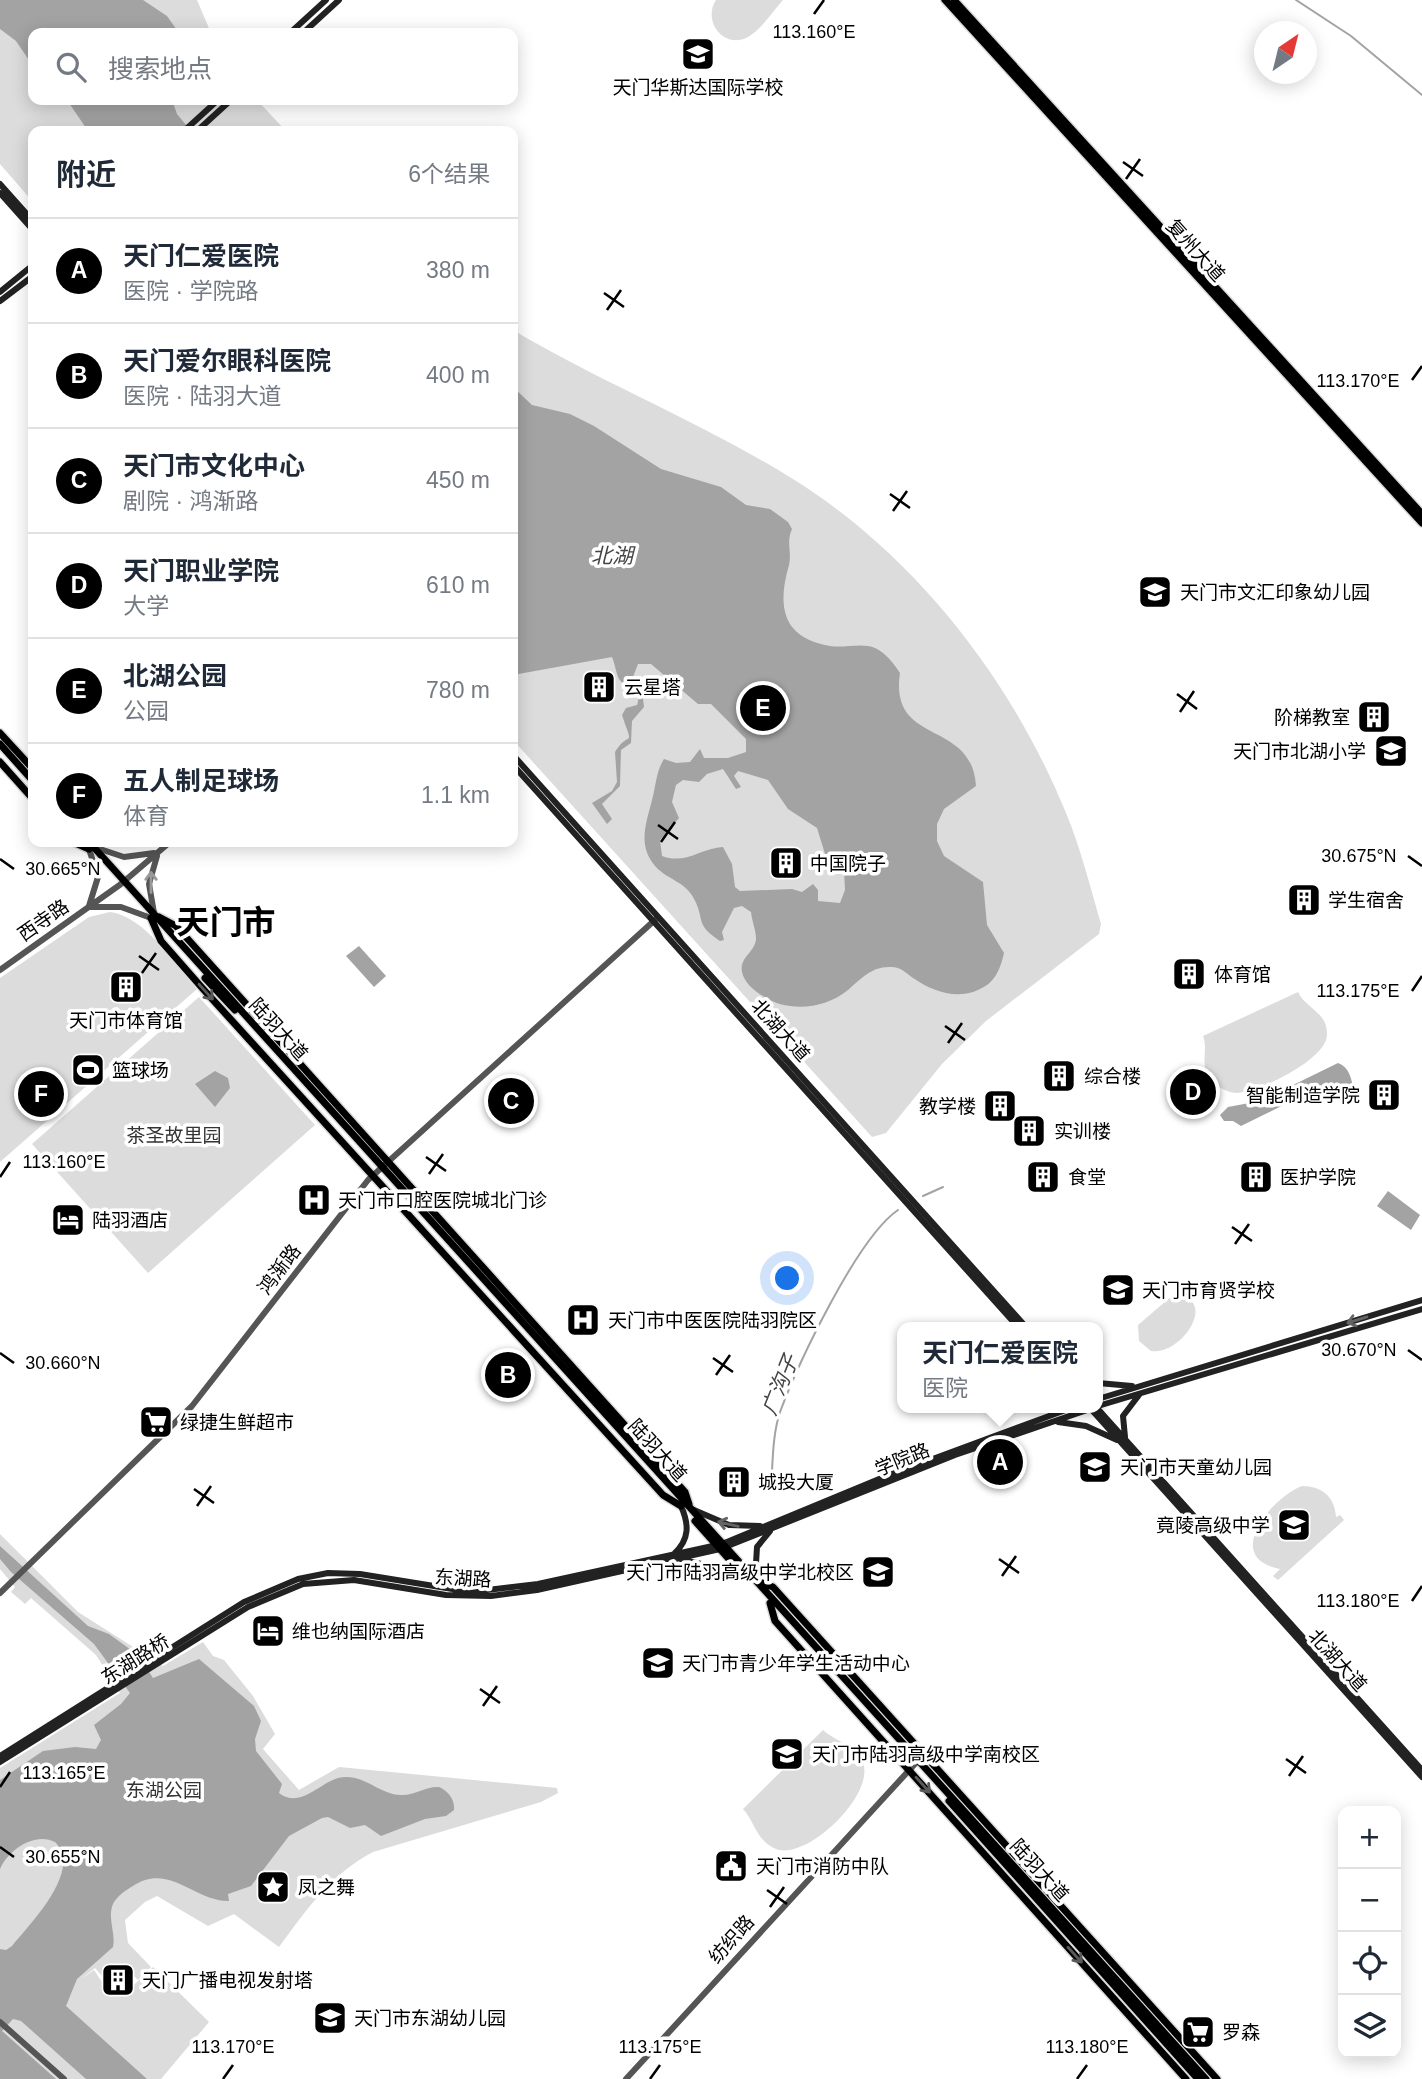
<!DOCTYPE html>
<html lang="zh">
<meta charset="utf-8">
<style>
:root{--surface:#fff;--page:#f6f6f7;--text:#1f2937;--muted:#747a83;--line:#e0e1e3;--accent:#000}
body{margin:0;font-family:Helvetica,"Noto Sans SC",sans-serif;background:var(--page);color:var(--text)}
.controls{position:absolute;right:21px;bottom:21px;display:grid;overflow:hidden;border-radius:14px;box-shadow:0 4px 18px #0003}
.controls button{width:63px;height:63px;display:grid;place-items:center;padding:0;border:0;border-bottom:2px solid var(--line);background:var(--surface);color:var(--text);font:35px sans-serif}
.compass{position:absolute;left:1254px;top:21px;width:63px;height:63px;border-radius:50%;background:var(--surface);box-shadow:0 4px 18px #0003;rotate:35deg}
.you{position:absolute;left:788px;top:1279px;width:24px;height:24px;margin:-18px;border:5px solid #fff;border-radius:50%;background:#1a73e8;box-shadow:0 0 0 10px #1a73e833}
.badge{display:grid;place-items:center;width:46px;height:46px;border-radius:50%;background:var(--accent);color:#fff;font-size:23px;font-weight:700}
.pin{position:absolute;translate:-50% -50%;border:4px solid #fff;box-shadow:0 2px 7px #0006}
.popup{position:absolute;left:897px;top:1322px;width:206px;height:91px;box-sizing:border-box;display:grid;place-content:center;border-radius:14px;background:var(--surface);filter:drop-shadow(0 2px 5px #0005);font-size:23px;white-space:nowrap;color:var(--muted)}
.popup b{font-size:26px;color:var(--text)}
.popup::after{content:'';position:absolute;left:50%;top:100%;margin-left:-14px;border:14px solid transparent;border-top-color:var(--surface)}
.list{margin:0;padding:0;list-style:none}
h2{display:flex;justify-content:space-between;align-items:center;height:91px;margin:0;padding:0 28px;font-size:30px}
h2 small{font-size:23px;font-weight:400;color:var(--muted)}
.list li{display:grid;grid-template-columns:46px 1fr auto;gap:21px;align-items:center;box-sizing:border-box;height:105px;padding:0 28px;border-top:2px solid var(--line)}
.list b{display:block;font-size:26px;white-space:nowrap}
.list p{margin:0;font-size:23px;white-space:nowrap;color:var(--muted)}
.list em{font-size:23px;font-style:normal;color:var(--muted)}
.icon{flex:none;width:38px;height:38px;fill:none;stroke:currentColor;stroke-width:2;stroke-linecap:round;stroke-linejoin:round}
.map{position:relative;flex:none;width:1422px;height:2079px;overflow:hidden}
.search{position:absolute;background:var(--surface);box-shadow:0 4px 18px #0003;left:28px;top:28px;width:490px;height:77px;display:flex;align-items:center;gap:18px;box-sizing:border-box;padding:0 24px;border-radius:14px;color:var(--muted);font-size:26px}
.panel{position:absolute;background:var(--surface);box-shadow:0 4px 18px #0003;left:28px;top:126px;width:490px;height:721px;border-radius:14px}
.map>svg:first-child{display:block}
.green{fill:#dcdcdc}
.water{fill:#a3a3a3;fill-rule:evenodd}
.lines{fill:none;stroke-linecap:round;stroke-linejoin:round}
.stream{stroke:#a3a3a3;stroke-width:2}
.primary-casing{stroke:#dbdbdb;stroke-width:10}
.tertiary{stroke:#555;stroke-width:6}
.secondary{stroke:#222;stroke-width:6}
.primary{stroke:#000;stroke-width:7}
.oneway{stroke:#999}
.oneway2{stroke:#595959}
.oneway3{stroke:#646464}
.ticks{fill:none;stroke:#000;stroke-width:2.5}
.labels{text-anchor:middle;stroke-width:7;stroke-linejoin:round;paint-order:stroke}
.poi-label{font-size:19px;fill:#000;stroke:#fff;text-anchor:start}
.street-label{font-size:19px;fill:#000;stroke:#fff}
.park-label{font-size:19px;fill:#333;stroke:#fff}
.water-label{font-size:21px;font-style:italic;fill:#444;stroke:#fff}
.town-label{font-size:33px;font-weight:bold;fill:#000;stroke:#fff}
.ticks-label{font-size:18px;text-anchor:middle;fill:#000;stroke:#fff;stroke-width:7;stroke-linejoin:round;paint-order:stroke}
</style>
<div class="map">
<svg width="1422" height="2079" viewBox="0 0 1422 2079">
<rect width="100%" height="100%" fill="#fff"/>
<path class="green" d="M0,0h197l14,33h-178v67h224l29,31h-253v71l-33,-38z
M716,0h67c-10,11 -22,30 -35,37 -24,13 -46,-16 -32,-37z
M513,330c91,54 190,93 280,149 123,77 218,200 273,334 15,36 24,74 35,111l-2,10 -113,87 -44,43 -56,69 -14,4 -359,-397z
M110,912c34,4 65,52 87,77l-197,173v-184l89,-61z
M1298,992c8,17 30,20 29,43 0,24 -69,58 -91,58 -9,-1 -18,-5 -24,-12 -14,-14 -3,-30 -9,-45z
M199,997l116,128 -167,148 -116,-129z
M1173,1295c48,1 9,61 -22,56l-12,-10 -1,-16z
M1302,1486c20,0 33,11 34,31l4,-2 4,5 -66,60 -5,-4 7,-7c-59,-11 -8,-72 22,-83z
M0,1534l78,78 85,54 40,-24 10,14 11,4 29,36 22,38 -12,15 36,41 40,-23 218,21 1,5 -17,9 -168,50c-42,22 -66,57 -94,95l-45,-33 -26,12 -51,-30 -12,6 -20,18 3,23 23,24 -13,13 -11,-11 -11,-3 -14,10 -7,-8 -15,12 14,-10 16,24 12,2 31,-29 56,55 -48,57h-161v-311l120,-75 -24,-38 -65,-57 -6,6 -14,-12 4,-5 -15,-18z
M823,1730c13,12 32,14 40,33 12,32 -56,98 -87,86 -19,-7 -21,-27 -33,-40z"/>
<path class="water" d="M0,0h143l24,16 12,17h-146v33l-17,-25 -16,-12z
M67,100h105l5,14 14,17h-103z
M513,387l19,18 38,9 24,12 67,43 60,18 25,18 24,4 18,13 4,7c-6,13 0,23 -3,36 -12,41 -7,73 41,81 12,2 26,-2 38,0 14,2 25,16 32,27 -11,74 72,45 76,113l-32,23 -7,15v17l7,15 39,26 4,43 17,28c-4,17 -9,30 -26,37 -22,10 -46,1 -65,-12 -8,-6 -13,-12 -24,-11 -18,0 -28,12 -41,23 -23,19 -60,23 -85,6 -9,-5 -19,-14 -21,-24 -3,-15 14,-20 14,-34 0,-7 -4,-17 -5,-26l-9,-6 -8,2 -12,24 2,8 -4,1c-27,-18 -14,-22 -27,-44 -8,-15 -26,-18 -37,-30 -19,-21 -10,-43 -4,-67 4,-14 4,-29 12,-41l12,4 14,-1 10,-13 4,9h24l18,-6v-13l-35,-35h-13l-47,-40h-13l-7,18 11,8 2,17 -12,14 -1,22 -10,7 -1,36 -18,18 10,15 -5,5 -15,-21 20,-12 5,-9 -2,-30c15,-24 19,-1 7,-37l4,-7 11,-3c6,-17 -10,-14 -18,-26 -3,-6 -4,-15 -7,-22l-99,18zM723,769l13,20 5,-2 -7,-11 4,-5 30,9 20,29 29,19 9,29 18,14 1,19 -5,13 -22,-2v-11l-5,-6 -11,8 -10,-3 -52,2 -5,-4 -3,-23 -9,-17c-22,1 -37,18 -61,9l-2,-16 19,-22 -7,-16 4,-17 7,-5 16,2 8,-8z
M359,946l27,30 -12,11 -28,-31z
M1338,1063c11,4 14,16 15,26l-6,4 -53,7 -53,26 -8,-5h-9l-4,-6 8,-8 32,-6z
M215,1071l13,7 2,10 -15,19 -20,-23z
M1388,1191l32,24 -9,15 -34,-24z
M0,1546l88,80 21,8 29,21 15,23 46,-19 55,47 7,15 -6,18 1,12 26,33 -3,9c21,16 39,-9 59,-15 25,-6 41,17 63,17 13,1 25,-9 38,-8 9,4 16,12 15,23l-8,6 -21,3 -44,17 -16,-11 -15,3 -22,-11 -6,1 -33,18 -38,50 -23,8 1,7c-34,1 -60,-39 -96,-15 -7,4 -16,10 -20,18 -6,14 3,29 0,43l-36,32 -11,27 81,73h-61l-65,-58 -8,-2 -11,12 54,48h-56v-130l6,1 6,-4c17,-21 72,-76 43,-104 -20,-10 -46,7 -55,27v-89l43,-29 32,-4 21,2 5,-9 -7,-15 27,-21 9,-11 -36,-49 -83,-72 -11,-13z"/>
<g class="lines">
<path class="stream" d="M1296,0l55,36 71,59
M923,1196l20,-9
M772,1471c1,-20 2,-41 8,-59 18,-48 77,-174 118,-202"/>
<defs>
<path id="primary" d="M945,0l477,523
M954,0l468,514
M0,733l33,36
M0,744l33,37
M0,762l33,37
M73,842l16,7
M89,842l1117,1237
M159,917l17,9 509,566 4,12
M151,918l10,23 43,49 459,505 18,11
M205,978l30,32
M695,1521l41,46
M759,1582l14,5 444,492
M770,1603l5,18 411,458
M949,1801l249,278"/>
</defs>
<use href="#primary" class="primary-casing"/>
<path class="tertiary" d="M94,847l30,10 30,-4
M89,849l9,28 -9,29
M90,907h31l30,11
M154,913l-5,-29 8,-28
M0,970l121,-86 49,-42
M0,1593l192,-187 176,-226 288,-261
M0,2022l64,57
M626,2079l298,-325"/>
<path class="secondary" d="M290,33l36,-33
M303,33l36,-33
M184,131l34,-31
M197,131l34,-31
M0,184l33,37
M0,193l33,37
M0,292l33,-27
M0,301l33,-25
M513,755l513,572
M513,765l505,562
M1098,1383l34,3
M1098,1399l324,-99
M1098,1406l324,-97
M1090,1408l332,369
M1097,1408l325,362
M1058,1422l28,4 31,14
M1125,1437l-2,-21 16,-21
M694,1510l35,15 31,1
M674,1554c16,-15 15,-30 7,-48
M682,1560l39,8 27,11
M755,1580l2,-33 13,-16
M0,1756l244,-154 54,-23 30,-6 32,1 111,18 67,-8 184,-40 162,-67 187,-69
M0,1762l248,-155 55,-23 51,-4 92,15 45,1 46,-6 183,-41 235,-94 138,-47"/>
<use href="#primary" class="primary"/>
</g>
<defs><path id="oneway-shaft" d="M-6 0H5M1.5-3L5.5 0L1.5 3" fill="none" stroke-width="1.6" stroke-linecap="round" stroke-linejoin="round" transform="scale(1.75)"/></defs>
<use class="oneway" href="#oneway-shaft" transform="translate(151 882) rotate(-90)"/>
<g class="oneway2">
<use href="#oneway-shaft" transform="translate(206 992) rotate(48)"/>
<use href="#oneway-shaft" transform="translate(923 1785) rotate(48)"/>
<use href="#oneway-shaft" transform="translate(1075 1955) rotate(48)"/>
</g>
<g class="oneway3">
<use href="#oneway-shaft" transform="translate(1357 1320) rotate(163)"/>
<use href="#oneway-shaft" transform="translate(728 1524) rotate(-167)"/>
</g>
<path class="ticks" d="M814,14l10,-14M1123,162l20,14M1126,179l14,-20M604,293l20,14M607,310l14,-20M1412,380l10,-14M890,494l20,14M893,511l14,-20M1177,694l20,15M1180,712l14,-21M658,825l20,14M661,842l14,-20M1408,856l14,10M0,859l14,10M139,956l20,14M142,973l14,-20M1412,991l10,-15M945,1026l20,14M948,1043l14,-20M426,1157l20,14M429,1174l14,-20M0,1177l10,-15M1232,1227l20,14M1235,1244l14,-20M1408,1350l14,10M0,1353l14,10M713,1358l20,14M716,1375l14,-20M194,1489l20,14M197,1506l14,-20M999,1559l20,14M1002,1576l14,-20M1412,1601l10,-15M480,1689l20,14M483,1706l14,-20M1286,1759l20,14M1289,1776l14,-20M0,1787l10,-15M0,1847l14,10M767,1890l20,14M770,1907l14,-20M223,2079l10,-14M650,2079l10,-14M1077,2079l10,-14"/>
<defs>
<symbol id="school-square" viewBox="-11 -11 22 22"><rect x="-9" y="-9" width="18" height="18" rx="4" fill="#000" stroke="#fff"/><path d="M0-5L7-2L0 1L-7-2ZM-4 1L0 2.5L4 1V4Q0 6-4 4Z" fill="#fff"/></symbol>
<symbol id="building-square" viewBox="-11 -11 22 22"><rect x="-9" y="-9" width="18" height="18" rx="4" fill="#000" stroke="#fff"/><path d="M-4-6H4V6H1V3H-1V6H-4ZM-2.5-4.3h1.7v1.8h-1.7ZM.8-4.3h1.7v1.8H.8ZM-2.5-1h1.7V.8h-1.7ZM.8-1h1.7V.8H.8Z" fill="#fff"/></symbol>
<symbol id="stadium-square" viewBox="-11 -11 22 22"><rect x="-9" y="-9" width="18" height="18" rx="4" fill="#000" stroke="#fff"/><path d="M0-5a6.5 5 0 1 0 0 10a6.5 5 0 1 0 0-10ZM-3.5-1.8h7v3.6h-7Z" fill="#fff"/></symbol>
<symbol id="hospital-square" viewBox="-11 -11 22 22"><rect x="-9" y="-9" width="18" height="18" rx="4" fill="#000" stroke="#fff"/><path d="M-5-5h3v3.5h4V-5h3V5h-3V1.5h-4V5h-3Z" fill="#fff"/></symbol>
<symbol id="hotel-square" viewBox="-11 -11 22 22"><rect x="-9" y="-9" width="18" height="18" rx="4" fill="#000" stroke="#fff"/><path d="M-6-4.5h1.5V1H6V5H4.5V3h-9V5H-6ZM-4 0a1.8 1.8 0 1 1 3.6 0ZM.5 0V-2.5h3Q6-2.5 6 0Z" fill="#fff"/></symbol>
<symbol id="supermarket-square" viewBox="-11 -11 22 22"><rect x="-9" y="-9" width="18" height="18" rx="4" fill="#000" stroke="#fff"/><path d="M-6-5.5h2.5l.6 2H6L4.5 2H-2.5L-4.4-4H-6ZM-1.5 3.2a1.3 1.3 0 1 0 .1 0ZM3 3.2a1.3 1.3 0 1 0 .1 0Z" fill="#fff"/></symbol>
<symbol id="civic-square" viewBox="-11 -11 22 22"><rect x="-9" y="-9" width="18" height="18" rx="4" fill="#000" stroke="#fff"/><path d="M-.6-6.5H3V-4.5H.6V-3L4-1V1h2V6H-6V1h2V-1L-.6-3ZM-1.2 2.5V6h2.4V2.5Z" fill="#fff"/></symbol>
<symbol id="sight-square" viewBox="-11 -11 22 22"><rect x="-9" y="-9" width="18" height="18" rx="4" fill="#000" stroke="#fff"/><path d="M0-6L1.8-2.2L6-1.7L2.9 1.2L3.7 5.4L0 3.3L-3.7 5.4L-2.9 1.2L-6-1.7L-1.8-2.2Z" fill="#fff"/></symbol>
</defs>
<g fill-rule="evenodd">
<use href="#school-square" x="679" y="35" width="38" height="38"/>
<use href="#school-square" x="1136" y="573" width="38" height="38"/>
<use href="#building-square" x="580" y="668" width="38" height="38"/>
<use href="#building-square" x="1355" y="698" width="38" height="38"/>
<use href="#school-square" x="1372" y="732" width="38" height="38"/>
<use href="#building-square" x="767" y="844" width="38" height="38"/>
<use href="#building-square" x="1285" y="881" width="38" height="38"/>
<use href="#building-square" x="1170" y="955" width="38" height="38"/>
<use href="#building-square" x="107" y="968" width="38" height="38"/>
<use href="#stadium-square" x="69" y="1051" width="38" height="38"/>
<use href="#building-square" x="1040" y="1057" width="38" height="38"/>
<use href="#building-square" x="1365" y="1076" width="38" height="38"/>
<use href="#building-square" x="981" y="1087" width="38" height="38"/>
<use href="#building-square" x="1010" y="1112" width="38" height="38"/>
<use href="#building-square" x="1024" y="1158" width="38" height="38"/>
<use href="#building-square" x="1237" y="1158" width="38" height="38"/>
<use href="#hospital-square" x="295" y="1181" width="38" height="38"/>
<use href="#hotel-square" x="49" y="1201" width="38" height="38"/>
<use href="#school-square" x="1099" y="1271" width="38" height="38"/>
<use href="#hospital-square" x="564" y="1301" width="38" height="38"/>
<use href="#supermarket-square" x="137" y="1403" width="38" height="38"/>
<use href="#school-square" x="1076" y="1448" width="38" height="38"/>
<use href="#building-square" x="715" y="1463" width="38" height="38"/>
<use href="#school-square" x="1275" y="1506" width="38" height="38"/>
<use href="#school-square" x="859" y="1553" width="38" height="38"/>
<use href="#hotel-square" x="249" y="1612" width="38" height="38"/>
<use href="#school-square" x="639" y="1644" width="38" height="38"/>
<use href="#school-square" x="768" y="1735" width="38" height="38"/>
<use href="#civic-square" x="712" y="1847" width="38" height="38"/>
<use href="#sight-square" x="254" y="1868" width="38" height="38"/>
<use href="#building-square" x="99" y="1961" width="38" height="38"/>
<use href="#school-square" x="311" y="1999" width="38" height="38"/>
<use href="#supermarket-square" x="1179" y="2013" width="38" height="38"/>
</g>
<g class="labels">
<g class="poi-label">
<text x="698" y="94" text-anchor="middle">天门华斯达国际学校</text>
<text x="1180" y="599">天门市文汇印象幼儿园</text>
<text x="624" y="694">云星塔</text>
<text x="1350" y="724" text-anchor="end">阶梯教室</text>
<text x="1366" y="758" text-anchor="end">天门市北湖小学</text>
<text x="810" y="870">中国院子</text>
<text x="1328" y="907">学生宿舍</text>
<text x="1214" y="981">体育馆</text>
<text x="126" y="1027" text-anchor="middle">天门市体育馆</text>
<text x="112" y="1077">篮球场</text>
<text x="1084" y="1083">综合楼</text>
<text x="1360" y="1102" text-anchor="end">智能制造学院</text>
<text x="976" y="1113" text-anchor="end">教学楼</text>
<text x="1054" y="1138">实训楼</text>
<text x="1068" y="1184">食堂</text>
<text x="1280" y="1184">医护学院</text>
<text x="338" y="1207">天门市口腔医院城北门诊</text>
<text x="92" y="1227">陆羽酒店</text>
<text x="1142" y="1297">天门市育贤学校</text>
<text x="608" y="1327">天门市中医医院陆羽院区</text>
<text x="180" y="1429">绿捷生鲜超市</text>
<text x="1120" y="1474">天门市天童幼儿园</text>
<text x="758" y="1489">城投大厦</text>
<text x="1270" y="1532" text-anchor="end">竟陵高级中学</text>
<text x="854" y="1579" text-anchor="end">天门市陆羽高级中学北校区</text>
<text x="292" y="1638">维也纳国际酒店</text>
<text x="682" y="1670">天门市青少年学生活动中心</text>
<text x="812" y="1761">天门市陆羽高级中学南校区</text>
<text x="756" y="1873">天门市消防中队</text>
<text x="298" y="1894">凤之舞</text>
<text x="142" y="1987">天门广播电视发射塔</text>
<text x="354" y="2025">天门市东湖幼儿园</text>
<text x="1222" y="2039">罗森</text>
</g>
<g class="street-label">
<text transform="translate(1196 250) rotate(48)" y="7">复州大道</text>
<text transform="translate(43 920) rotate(-35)" y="7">西寺路</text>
<text transform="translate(279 1029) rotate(48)" y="7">陆羽大道</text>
<text transform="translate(781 1030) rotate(48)" y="7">北湖大道</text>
<text transform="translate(279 1269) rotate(-53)" y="7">鸿渐路</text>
<text transform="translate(658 1450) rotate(48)" y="7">陆羽大道</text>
<text transform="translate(902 1459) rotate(-22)" y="7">学院路</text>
<text transform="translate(463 1578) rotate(3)" y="7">东湖路</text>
<text transform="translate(135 1659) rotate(-32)" y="7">东湖路桥</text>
<text transform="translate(1338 1660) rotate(48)" y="7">北湖大道</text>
<text transform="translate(1040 1870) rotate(48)" y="7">陆羽大道</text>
<text transform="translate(731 1939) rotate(-48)" y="7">纺织路</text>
</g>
<g class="park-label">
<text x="174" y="1142">茶圣故里园</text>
<text x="164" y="1797">东湖公园</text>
</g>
<g class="water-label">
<text x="612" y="563">北湖</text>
<text transform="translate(780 1385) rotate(-68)" y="7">广沟子</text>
</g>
<g class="town-label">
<text x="226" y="934">天门市</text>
</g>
</g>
<g class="ticks-label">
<text x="814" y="38">113.160°E</text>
<text x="1358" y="387">113.170°E</text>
<text x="1359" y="862">30.675°N</text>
<text x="63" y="875">30.665°N</text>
<text x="1358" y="997">113.175°E</text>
<text x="64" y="1168">113.160°E</text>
<text x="1359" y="1356">30.670°N</text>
<text x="63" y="1369">30.660°N</text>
<text x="1358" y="1607">113.180°E</text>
<text x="64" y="1779">113.165°E</text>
<text x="63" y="1863">30.655°N</text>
<text x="233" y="2053">113.170°E</text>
<text x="660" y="2053">113.175°E</text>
<text x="1087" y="2053">113.180°E</text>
</g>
</svg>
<div class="controls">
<button>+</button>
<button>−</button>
<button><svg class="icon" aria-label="locate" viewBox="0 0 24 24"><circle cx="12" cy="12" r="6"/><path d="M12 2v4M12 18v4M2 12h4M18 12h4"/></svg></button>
<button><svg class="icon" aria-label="layers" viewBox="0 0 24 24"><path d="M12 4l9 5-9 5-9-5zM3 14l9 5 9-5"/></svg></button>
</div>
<svg class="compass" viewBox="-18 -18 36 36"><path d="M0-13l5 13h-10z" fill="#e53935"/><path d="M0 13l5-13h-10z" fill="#747a83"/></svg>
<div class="you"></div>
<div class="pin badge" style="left:1000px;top:1462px">A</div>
<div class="popup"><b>天门仁爱医院</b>医院</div>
<div class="pin badge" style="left:508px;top:1375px">B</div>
<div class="pin badge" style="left:511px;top:1101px">C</div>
<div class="pin badge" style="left:1193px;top:1092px">D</div>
<div class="pin badge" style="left:763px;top:708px">E</div>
<div class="pin badge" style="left:41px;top:1094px">F</div>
<div class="search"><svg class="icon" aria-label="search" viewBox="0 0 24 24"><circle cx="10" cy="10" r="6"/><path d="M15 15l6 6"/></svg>搜索地点</div>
<section class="panel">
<h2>附近<small>6个结果</small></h2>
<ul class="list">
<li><span class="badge">A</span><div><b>天门仁爱医院</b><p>医院 · 学院路</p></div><em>380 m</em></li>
<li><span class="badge">B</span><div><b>天门爱尔眼科医院</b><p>医院 · 陆羽大道</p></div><em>400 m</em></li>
<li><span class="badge">C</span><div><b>天门市文化中心</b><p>剧院 · 鸿渐路</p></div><em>450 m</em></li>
<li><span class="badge">D</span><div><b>天门职业学院</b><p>大学</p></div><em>610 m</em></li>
<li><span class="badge">E</span><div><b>北湖公园</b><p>公园</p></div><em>780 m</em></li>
<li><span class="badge">F</span><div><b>五人制足球场</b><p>体育</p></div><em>1.1 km</em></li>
</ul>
</section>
</div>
